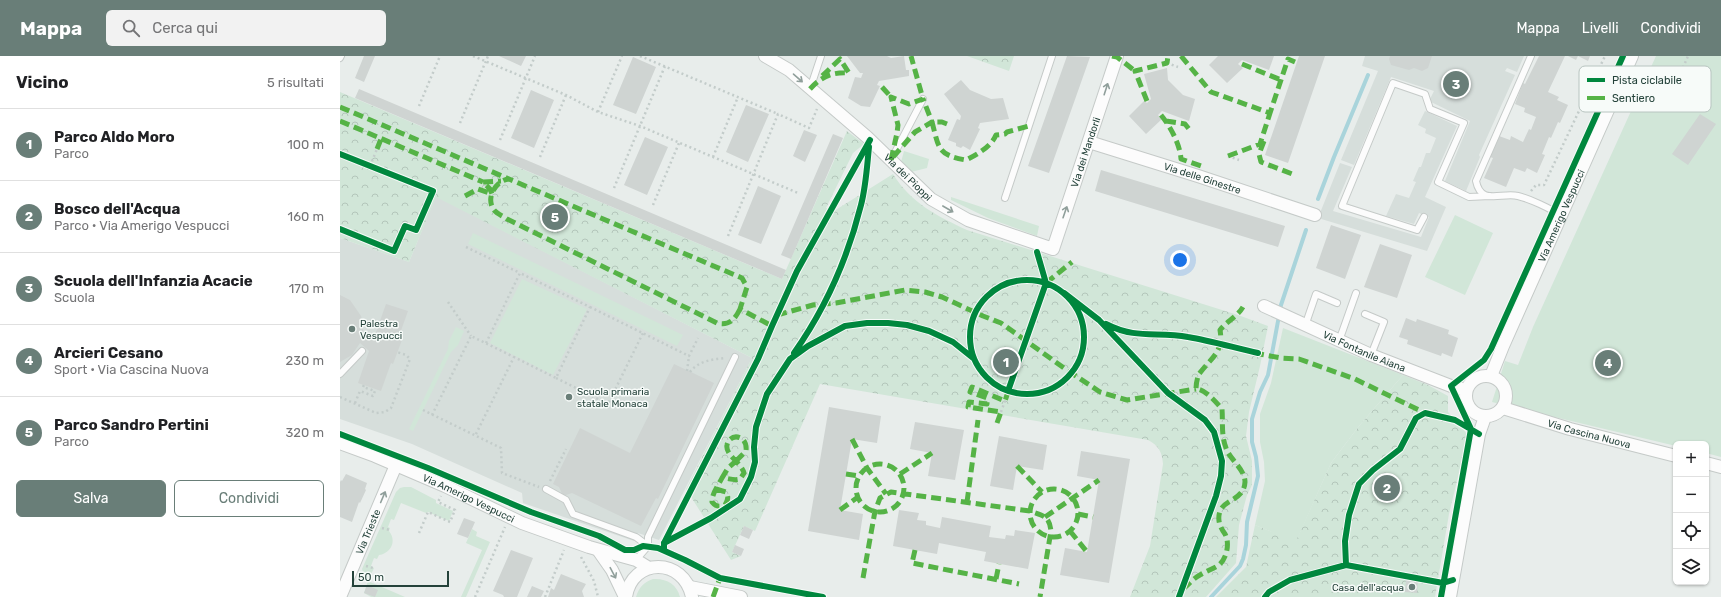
<!DOCTYPE html>
<html lang="it">
<meta charset="utf-8">
<style>
:root{--surface:#fff;--page:#f2f2f2;--text:#202124;--muted:#757577;--line:#e0e0e0;--accent:#697e78}
body{margin:0;font-family:Rubik,sans-serif;background:var(--page);color:var(--text)}
.controls{position:absolute;right:12px;bottom:12px;display:grid;overflow:hidden;border-radius:6px;box-shadow:0 1px 3px #0004}
.controls button{width:36px;height:36px;display:grid;place-items:center;padding:0;border:0;border-bottom:1px solid var(--line);background:var(--surface);color:var(--text);font:20px sans-serif}
.scale{position:absolute;left:12px;bottom:10px;width:97px;box-sizing:border-box;padding-left:4px;border:2px solid #24423a;border-top:0;font-size:11px;line-height:14px;white-space:nowrap;color:#24423a;-webkit-text-stroke:3px #f7fbf9;paint-order:stroke}
.you{position:absolute;left:840px;top:204px;width:14px;height:14px;margin:-10px;border:3px solid #fff;border-radius:50%;background:#1a73e8;box-shadow:0 0 0 6px #1a73e833}
.badge{display:grid;place-items:center;width:26px;height:26px;border-radius:50%;background:var(--accent);color:#fff;font-size:13px;font-weight:700}
.pin{position:absolute;translate:-50% -50%;border:2px solid #fff;box-shadow:0 1px 4px #0006}
.list{margin:0;padding:0;list-style:none}
h2{display:flex;justify-content:space-between;align-items:center;height:52px;margin:0;padding:0 16px;font-size:17px}
h2 small{font-size:13px;font-weight:400;color:var(--muted)}
.list li{display:grid;grid-template-columns:26px 1fr auto;gap:12px;align-items:center;box-sizing:border-box;height:72px;padding:0 16px;border-top:1px solid var(--line)}
.list b{display:block;font-size:15px;white-space:nowrap}
.list p{margin:0;font-size:13px;white-space:nowrap;color:var(--muted)}
.list em{font-size:13px;font-style:normal;color:var(--muted)}
.actions{display:flex;gap:8px;padding:12px 16px}
.actions a{flex:1;padding:9px 0;border:1px solid var(--accent);border-radius:6px;text-align:center;font-size:14px;color:var(--accent)}
.actions .main{background:var(--accent);color:#fff}
.icon{flex:none;width:22px;height:22px;fill:none;stroke:currentColor;stroke-width:2;stroke-linecap:round;stroke-linejoin:round}
.map{position:relative;flex:none;width:1381px;height:541px;overflow:hidden}
header{display:flex;align-items:center;gap:24px;box-sizing:border-box;height:56px;padding:0 20px;background:var(--accent);color:#fff}
header strong{font-size:19px}
nav{display:flex;gap:22px;margin-inline-start:auto;font-size:14px}
.search{width:280px;height:36px;background:var(--page);display:flex;align-items:center;gap:10px;box-sizing:border-box;padding:0 14px;border-radius:6px;color:var(--muted);font-size:15px}
main{display:flex}
aside{flex:1;background:var(--surface)}
.map>svg:first-child{display:block}
.built{fill:#d6dedb}
.green{fill:#d1e6d8}
.forest{fill:url(#forest-crowns)}
.lines{fill:none;stroke-linecap:round;stroke-linejoin:round}
.stream{stroke:#a9d4db;stroke-width:4}
.building{fill:#cfd4d2}
.lane-casing{stroke:#c5cac8;stroke-width:8}
.street-casing{stroke:#c5cac8;stroke-width:14}
.path{stroke:#c3ccca;stroke-width:2.5;stroke-dasharray:2 3;stroke-linecap:butt}
.lane{stroke:#fcfcfc;stroke-width:6}
.street{stroke:#fcfcfc;stroke-width:12}
.quiet{stroke:#55b346;stroke-width:5;stroke-dasharray:10 5;stroke-linecap:butt}
.cycleway-casing{stroke:#f7fbf9;stroke-width:8}
.cycleway{stroke:#00873e;stroke-width:6}
.oneway{stroke:#909f9b}
.poi-dot{fill:#697e78;stroke:#f7fbf9;stroke-width:1.5}
.labels{text-anchor:middle;stroke-width:3;stroke-linejoin:round;paint-order:stroke}
.street-label{font-size:10px;fill:#24423a;stroke:#f7fbf9}
.poi-label{font-size:10px;fill:#24423a;stroke:#f7fbf9;text-anchor:start}
.key{fill:#f7fbf9;stroke:#b8c4c0;stroke-width:1}
.key-label{font-size:11px;fill:#24423a}
</style>
<header>
<strong>Mappa</strong>
<div class="search"><svg class="icon" aria-label="search" viewBox="0 0 24 24"><circle cx="10" cy="10" r="6"/><path d="M15 15l6 6"/></svg>Cerca qui</div>
<nav><a>Mappa</a><a>Livelli</a><a>Condividi</a></nav>
</header>
<main>
<aside>
<h2>Vicino<small>5 risultati</small></h2>
<ul class="list">
<li><span class="badge">1</span><div><b>Parco Aldo Moro</b><p>Parco</p></div><em>100 m</em></li>
<li><span class="badge">2</span><div><b>Bosco dell'Acqua</b><p>Parco · Via Amerigo Vespucci</p></div><em>160 m</em></li>
<li><span class="badge">3</span><div><b>Scuola dell'Infanzia Acacie</b><p>Scuola</p></div><em>170 m</em></li>
<li><span class="badge">4</span><div><b>Arcieri Cesano</b><p>Sport · Via Cascina Nuova</p></div><em>230 m</em></li>
<li><span class="badge">5</span><div><b>Parco Sandro Pertini</b><p>Parco</p></div><em>320 m</em></li>
</ul>
<div class="actions"><a class="main">Salva</a><a>Condividi</a></div>
</aside>
<div class="map">
<svg width="1381" height="541" viewBox="0 0 1381 541">
<defs>
<pattern id="forest-crowns" width="20" height="18" patternUnits="userSpaceOnUse"><rect width="20" height="18" fill="#d1e6d8"/><path d="M2 6a3 3 0 1 1 6 0M12 15a3 3 0 1 1 6 0" fill="none" stroke="#b3c6ba"/></pattern>
</defs>
<rect width="100%" height="100%" fill="#e8edeb"/>
<path class="built" d="M1025,0h159l-7,16 -10,-4 -2,3 10,4 -36,80 1,2 -14,34 -21,-10 25,-60 -41,-20 5,-10 -43,-14 -37,88 -13,-5 37,-89 -16,-5z
M1085,55l32,15 -32,71 21,10 -19,44 -109,-33 22,-55 12,4 -19,44 88,26 8,-20 -10,-4 -5,11 -28,-8 10,-22 13,4 7,-16 -3,-1 6,-14h2l5,-14h4l6,-15 -11,-5 1,-4 -8,-4z
M96,140l316,162 -93,182 -21,-7 -4,8 -111,-38 -1,-10 -110,-49 -72,-25v-181l69,24z"/>
<path class="green" d="M1316,0h65v401l-15,-4v-9h-30v2l-184,-44 13,-41 13,4 15,-38z
M564,95l25,8 -2,9 -16,4 -10,-10z
M611,141l88,29 -2,10 -49,-18 -37,-18z
M1115,159l38,18 -28,62 -40,-18z
M133,177l210,102 -6,11 -209,-102z
M182,223l65,30 -34,66 -63,-32z
M116,271l8,4 -6,14 -7,7 -38,79 -4,-2 39,-80 1,-8z
M943,272l120,47 -44,51 -28,37 -35,79 -41,-17 10,-44 -1,-19 -4,-20v-28l11,-31z
M64,431h7l25,13v3l17,8 -4,10 -21,-9 -2,1 -25,-10 -7,17 -3,-1 -3,8 2,1 -1,3c8,10 2,22 -10,24l-2,4 -3,-1 -3,8 3,2 -6,13 37,16h-34l-7,-4 4,-12 -2,-1 -4,-11 34,-77 4,-4z
M132,473l5,3 -1,4 14,6 -24,55h-5l21,-47 -16,-7z
M313,523c13,-1 24,5 27,18h-44c3,-10 8,-15 17,-18z"/>
<path class="forest" d="M627,0h47l-5,15z
M0,36l442,187 65,-148 17,13 -11,9 -27,55 8,3 59,-37c18,29 44,42 74,56l271,85 30,11 -8,40 -11,46 -3,24 6,25v24l-5,10 -8,30 -3,38 -30,34h-76l20,-51 13,-82c-1,-12 -4,-18 -15,-24l-328,-56 -65,147 -11,-5 -12,26 9,4 -10,4 -45,-71 66,-131 -316,-161 -27,65 -69,-24z
M1063,319l25,10 20,11v16l20,23 -19,79 -14,83h-219l30,-30 9,-42 41,16 35,-78 28,-37z"/>
<g class="lines">
<path class="stream" d="M978,143l16,-42 34,-82
M871,541l29,-31 3,-7 3,-14 1,-23 11,-46 -2,-19 -4,-15v-23l8,-27 8,-17 13,-70 25,-75"/>
</g>
<path class="building" d="M24,0h11l-11,26 -9,-4z
M159,0h27l-5,10z
M507,0h40l4,2 13,-2 2,14h3v6l-30,5 -2,4 3,1 -10,21 -9,-1 -13,-8 7,-21 6,1 2,-5h-3z
M727,0l23,1 -41,116 -21,-7z
M878,0h56l-5,14 -27,-10 -4,4 5,4 -16,15 -18,-18z
M959,0h26l-37,107 -23,-8z
M1050,0h42l-4,12 -6,3 -8,-3 -5,2 -18,-5 -2,-6z
M1199,0h26l-17,36 11,5 -2,3 11,5 -8,18 -2,-1 -7,16 -2,-1 -7,17 3,1 -8,18 -10,-5 -2,4 -11,-4 -8,19 -22,-9 9,-20 -3,-1 9,-21 11,4 1,-4 12,6 6,-13 2,1 5,-13 -12,-5 1,-4 -10,-4 8,-21 2,1z
M1228,0h22l-2,5 -10,-5 -2,4z
M293,1l23,10 -20,47 -23,-9z
M827,12l1,12 15,15 12,4 -6,22 -27,-10 -4,4 4,4 -16,15 -17,-18 15,-15 3,2 4,-4 -7,-25z
M621,24l9,10 21,9 12,-1 6,21 -29,4 -2,5 2,1 -10,21 -7,-4 -2,2 -5,-2v-3l-8,-3 9,-21 3,1 1,-4 -17,-22z
M19,33l427,181 -4,9 -427,-181z
M191,34l23,10 -20,48 -23,-10z
M406,49l23,9 -21,48 -22,-10z
M1360,58l16,10 -28,41 -16,-11z
M464,74l13,5 -12,27 -12,-6z
M493,78l10,4 -52,121 -10,-4z
M305,81l23,10 -21,48 -23,-10z
M761,114l184,56 -7,21 -183,-56z
M418,130l23,10 -20,48 -23,-9z
M991,169l30,10 -16,44 -29,-11z
M1040,188l32,11 -15,43 -33,-11z
M0,239l10,5 11,16 2,7v13l12,-1 11,-31 22,7 -10,28 4,1 -9,24 -2,-1 -10,28 -23,-8 11,-32 -9,-8 -8,12 -12,7z
M1066,262l10,4 1,-3 32,11 -1,4 10,4 -6,19 -10,-4 -1,3 -34,-12 1,-4 -9,-3z
M334,308l40,19 -56,116 -2,-1 -15,28 -69,-33 -9,3 -4,-9 -6,-3 27,-56 50,25z
M489,351l52,9 -4,27 -25,-4 -12,71 23,4 -4,26 -51,-9z
M575,366l49,8 -9,50 -27,-4 4,-23 -22,-4z
M659,380l48,9 -4,25 -26,-4 -4,24 -23,-4z
M741,395l49,8 -21,124 -49,-8 5,-27 22,4 12,-72 -22,-4z
M6,418l21,9 -2,6 1,1 -6,13 -1,-1 -7,20 -12,-5v-35l1,-2 1,1z
M559,454l20,3 -2,7 9,1v4l14,3 2,-11 49,9 -2,11 16,2 1,-4 8,1 1,-6 20,3 -7,36 -44,-8 2,-9 -47,-9 -2,11 -44,-8z
M124,462l11,4 -7,16 -11,-4z
M404,470l9,4 -4,9 -9,-4z
M395,489l9,4 -3,7 -9,-4z
M171,494l22,8 -16,39h-13l-1,-2 -10,-4z
M221,518l25,10 -4,7 2,6h-36l3,-9 3,2z
M1066,524l12,1 -1,12 -12,-1z
M27,529l11,5 -3,7 -11,-4z
M192,530l12,5 -3,6h-14z"/>
<g class="lines">
<defs>
<path id="lane" d="M1191,0l-55,125c5,25 25,11 42,15 12,3 32,12 43,20
M0,2l1,-2
M470,33l11,-33
M551,104l32,-61
M665,142l47,-142
M1084,161l-7,13 -75,-24 51,-123 32,11 5,15 34,14 -26,59 31,15 21,-1
M1025,258l19,8 -13,33
M965,270l11,-32 21,9
M999,285l17,-48
M0,318l22,-23
M206,433l20,11 7,14 63,23 12,9
M296,504l12,-14v-9l87,-180"/>
<g id="street">
<path id="s1" d="M425,0l24,14 78,67 64,62 37,21 85,29 64,-193"/>
<path id="s2" d="M749,86l109,34 117,39"/>
<path id="s3" d="M924,250l107,49 80,31 15,4"/>
<circle cx="1146" cy="340" r="20"/>
<path id="s4" d="M1151,320l12,-30 129,-290"/>
<path id="s5" d="M1163,352l67,21 106,27"/>
<path id="s6" d="M0,387l35,13 70,30 77,37 67,24 47,13 13,8"/>
<path d="M1366,407l15,4"/>
<path d="M258,494l14,20 13,27"/>
<path d="M350,531l51,10"/>
<path id="s7" d="M0,541l56,-132"/>
<path d="M286,541c6,-40 58,-40 66,0"/>
<path d="M1110,541l29,-163 6,-17"/>
</g>
</defs>
<use href="#lane" class="lane-casing"/>
<use href="#street" class="street-casing"/>
<path class="path" d="M133,0l93,39 32,17 42,14 158,67
M300,0l138,58
M827,7l11,4
M1335,30l13,-30
M1320,40l7,-13
M79,50l21,-50
M258,56l24,-56
M120,67l28,-67
M160,84l35,-84
M888,100l11,4
M200,101l26,-62
M373,101l25,-60
M30,110l7,-17
M274,132l51,-122
M1191,135l5,-6h8l61,-129
M313,149l26,-62
M388,180l50,-122 31,14 8,-19
M126,191l54,26
M108,246l23,34
M250,251l99,49 9,-18
M146,287l34,-70 70,34 -34,71 -42,-21
M347,315l2,-15
M350,316c8,-11 23,-13 36,-14
M216,322l52,26 35,-71
M0,341l36,16 9,-1 6,-4 19,-49 -4,-4 -9,-3
M15,347l5,-12 13,5 2,-5 -12,-4 1,-2
M83,354l78,38 1,25 37,14
M661,356l4,-11
M92,359l39,-79 43,21 -39,79
M210,425l16,-32
M42,472l8,2
M79,477l9,-21 22,10 5,-12 -17,-8 3,-6
M241,501l13,24 4,16
M26,510l7,2
M135,541l30,-70
M205,541l19,-47"/>
<use href="#lane" class="lane"/>
<use href="#street" class="street"/>
<path class="quiet" d="M772,0l5,1 18,14
M841,0l30,36 59,21 18,-54 7,3
M902,8l39,16
M542,31l9,10
M470,33c12,-13 22,-17 39,-16l-9,-14 -21,20
M807,45l-12,-30 32,-8 1,-7
M0,51l169,72
M821,59c9,11 19,29 20,44l20,7
M0,65l143,61
M826,65l19,3 4,5
M607,68l-5,-2h-10c7,26 5,33 34,38 10,-5 25,-13 30,-25l9,-1 2,-2 22,-6
M924,85l-5,13 2,8 34,13
M37,93l4,-10
M888,100l32,-12 10,-31
M553,101l22,-25 17,-10 -9,-23
M551,104l6,-27 1,-8 -7,-28 18,7 14,-5 -12,-43
M125,140l13,-7 14,5 -2,-5 -7,-7 18,-1
M706,227l26,-21
M400,253c-5,10 -10,17 -23,14l-210,-104c-4,-3 -10,-5 -13,-9 -9,-12 2,-30 15,-31l233,99 5,9 -7,22 32,17
M437,259l36,-10 23,-2 69,-13 20,2 17,5 41,19 18,7 63,45 36,24 27,8 69,-11
M914,297l27,5 18,1 56,20 70,34
M657,367l4,-11 -33,-5 1,-5 18,2v-6l-17,-6 2,-5 33,14 4,-12
M512,383l15,29 19,26
M396,405l10,-10c2,-17 -17,-18 -19,-6 -2,10 14,17 17,28l-4,6c-7,2 -11,-1 -18,-1l6,-10 8,-7
M516 432a24 24 0 1 1 48 0a24 24 0 1 1-48 0Z
M677,410l25,26
M506,418l13,2
M560,418l32,-21
M376,433l10,3c3,6 2,8 -1,13 -6,2 -9,2 -13,-3 0,-9 6,-16 10,-24
M690 457a24 24 0 1 1 48 0a24 24 0 1 1-48 0Z
M627,446l11,-82
M500,454l18,-13
M738,458l15,3
M705,461l54,-37
M730,475l17,21
M575,494l-3,13 107,21
M523,522l12,-67 5,-13 11,-6 139,19c13,5 19,4 21,20l-11,66
M656,523l3,-15
M843,533c6,-5 11,-11 17,-14 6,-4 13,-6 19,-10 8,-7 11,-22 6,-31 -5,-7 -8,-14 -5,-23 5,-12 24,-11 25,-29 0,-13 -15,-22 -19,-34 -5,-13 -3,-26 -4,-39 -6,-7 -17,-20 -26,-20 0,-4 1,-11 3,-15 12,-16 25,-22 21,-44 7,-9 17,-13 23,-23
M373,541l7,-19"/>
<defs>
<path id="cycleway" d="M0,98l93,37 -17,39 -11,-4 -11,25 -54,-22
M630 281a57 57 0 1 1 114 0a57 57 0 1 1-114 0Z
M724,237l35,27 69,73 37,27 9,12 8,29 -1,15 -5,20 -37,101
M766,268c31,16 51,7 82,13 24,4 47,11 70,16
M454,297c31,-44 54,-96 67,-148 5,-19 6,-39 8,-58
M668,335l38,-108 -9,-31
M0,378l88,34 103,44 68,24 26,14h9l9,-4 15,2 27,12 35,18 103,19
M324,487l47,-25 29,-19 11,-22 4,-15 -1,-15 2,-20 11,-33 23,-35 18,-13 37,-20 22,-3h21l19,2 22,6 24,11 20,16
M324,494v-7l94,-184 14,-33 25,-55 73,-131
M1006,509l-1,-24 4,-26 10,-31 14,-14 27,-21 16,-31 9,-5 30,7 24,14
M925,541l4,-5 21,-12 56,-15 97,18 10,-3
M1101,541l30,-168 -20,-43 33,-26 7,-11 132,-293"/>
</defs>
<use href="#cycleway" class="cycleway-casing"/>
<use href="#cycleway" class="cycleway"/>
</g>
<defs><path id="oneway-shaft" d="M-6 0H5M1.5-3L5.5 0L1.5 3" fill="none" stroke-width="1.6" stroke-linecap="round" stroke-linejoin="round"/></defs>
<g class="oneway">
<use href="#oneway-shaft" transform="translate(458 22) rotate(41)"/>
<use href="#oneway-shaft" transform="translate(766 33) rotate(-72)"/>
<use href="#oneway-shaft" transform="translate(608 153) rotate(30)"/>
<use href="#oneway-shaft" transform="translate(725 156) rotate(-71)"/>
<use href="#oneway-shaft" transform="translate(43 441) rotate(-67)"/>
<use href="#oneway-shaft" transform="translate(273 517) rotate(62)"/>
</g>
<g class="poi-dot">
<circle cx="12" cy="273" r="4"/>
<circle cx="229" cy="341" r="4"/>
<circle cx="1072" cy="531" r="4"/>
</g>
<g class="labels">
<g class="street-label">
<text dy="4" stroke="none"><textPath href="#s1" startOffset="454">Via dei Mandorli</textPath></text>
<text dy="4" stroke="none"><textPath href="#s1" startOffset="188">Via dei Pioppi</textPath></text>
<text dy="4" stroke="none"><textPath href="#s2" startOffset="119">Via delle Ginestre</textPath></text>
<text dy="4" stroke="none"><textPath href="#s4" startOffset="175">Via Amerigo Vespucci</textPath></text>
<text dy="4" stroke="none"><textPath href="#s3" startOffset="110">Via Fontanile Aiana</textPath></text>
<text dy="4" stroke="none"><textPath href="#s5" startOffset="90">Via Cascina Nuova</textPath></text>
<text dy="4" stroke="none"><textPath href="#s6" startOffset="140">Via Amerigo Vespucci</textPath></text>
<text dy="4" stroke="none"><textPath href="#s7" startOffset="71">Via Trieste</textPath></text>
</g>
<g class="poi-label">
<text x="20" y="271">Palestra<tspan x="20" dy="12">Vespucci</tspan></text>
<text x="237" y="339">Scuola primaria<tspan x="237" dy="12">statale Monaca</tspan></text>
<text x="1064" y="535" text-anchor="end">Casa dell'acqua</text>
</g>
</g>
<rect x="1239" y="10" width="132" height="46" rx="6" class="key"/>
<rect x="1247" y="22" width="18" height="4" fill="#00873e"/>
<rect x="1247" y="40" width="18" height="4" fill="#55b346"/>
<g class="key-label">
<text x="1272" y="28">Pista ciclabile</text>
<text x="1272" y="46">Sentiero</text>
</g>
</svg>
<div class="controls">
<button>+</button>
<button>−</button>
<button><svg class="icon" aria-label="locate" viewBox="0 0 24 24"><circle cx="12" cy="12" r="6"/><path d="M12 2v4M12 18v4M2 12h4M18 12h4"/></svg></button>
<button><svg class="icon" aria-label="layers" viewBox="0 0 24 24"><path d="M12 4l9 5-9 5-9-5zM3 14l9 5 9-5"/></svg></button>
</div>
<div class="scale">50 m</div>
<div class="you"></div>
<div class="pin badge" style="left:666px;top:306px">1</div>
<div class="pin badge" style="left:1047px;top:432px">2</div>
<div class="pin badge" style="left:1116px;top:28px">3</div>
<div class="pin badge" style="left:1268px;top:307px">4</div>
<div class="pin badge" style="left:215px;top:161px">5</div>
</div>
</main>
